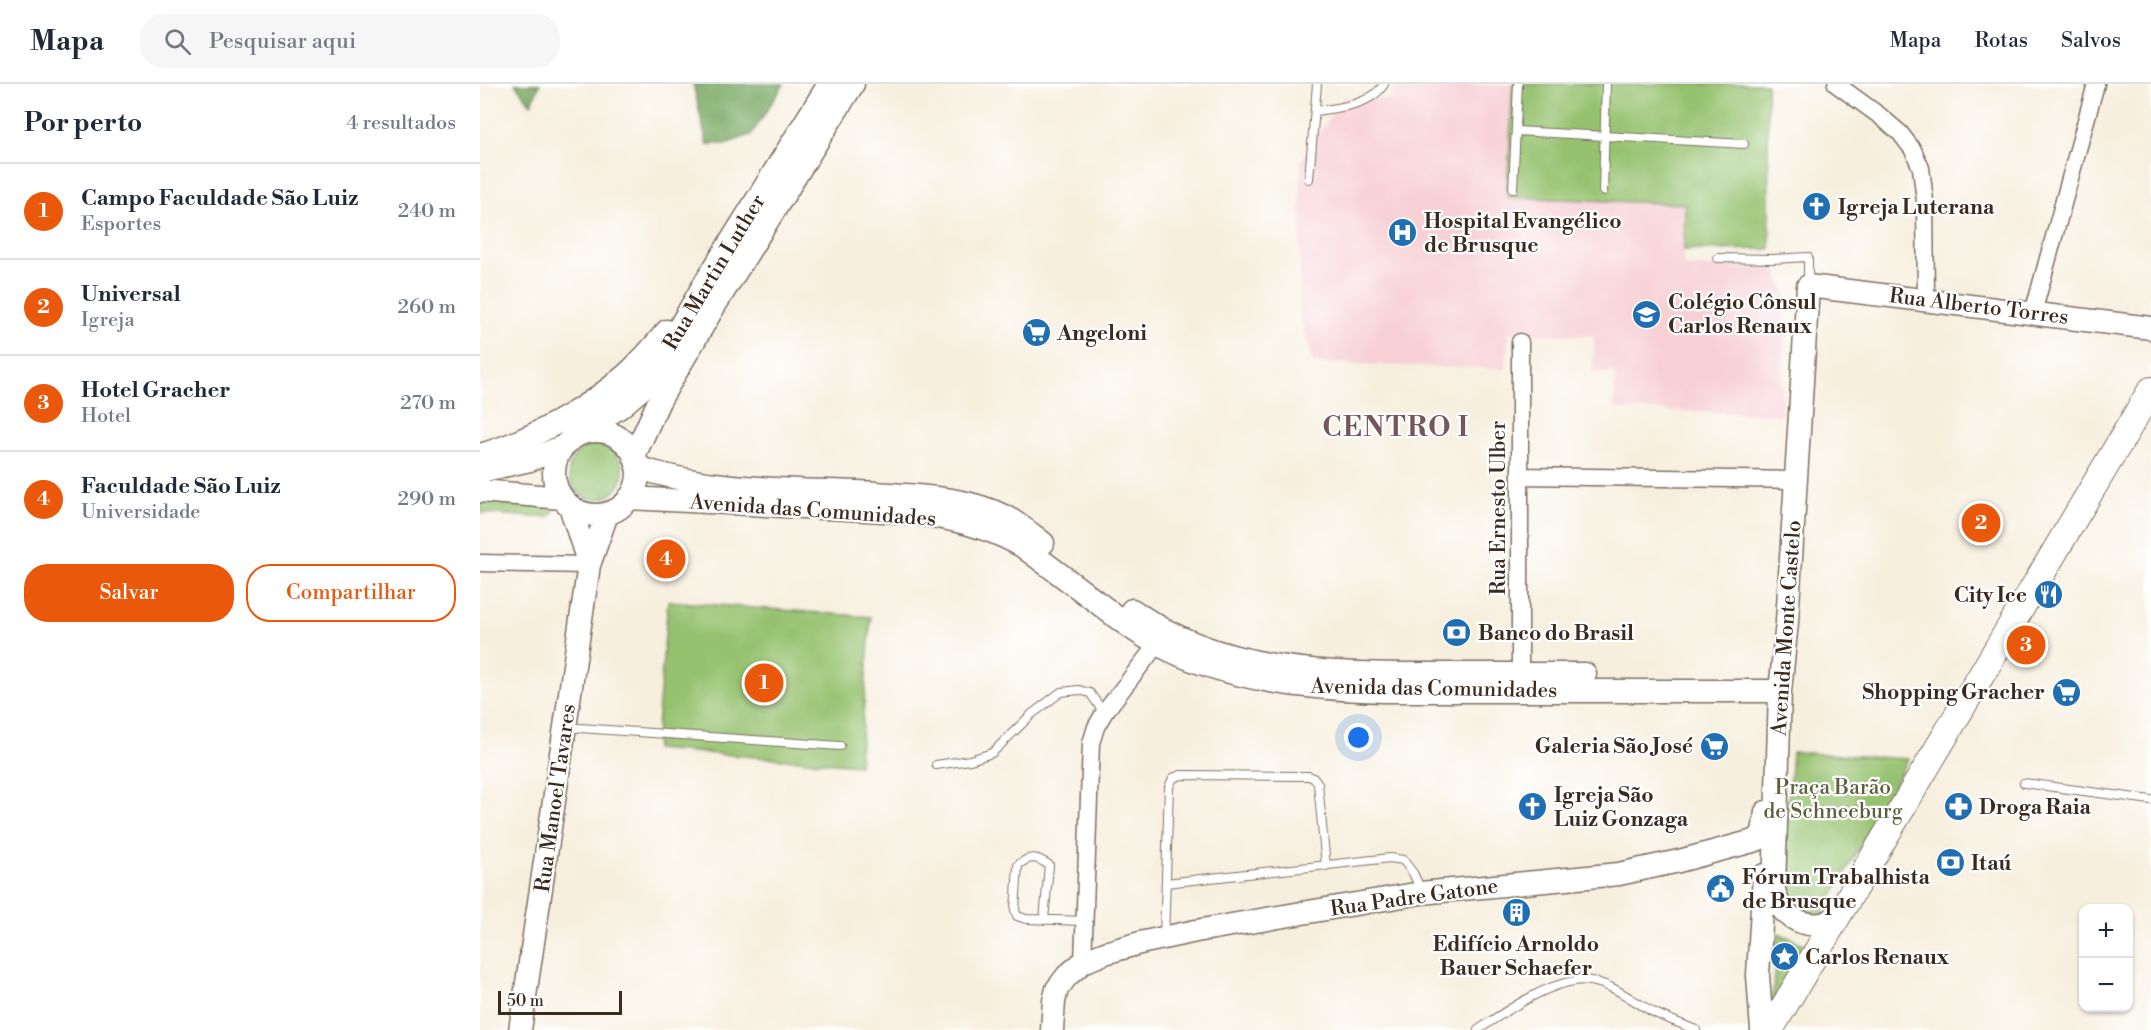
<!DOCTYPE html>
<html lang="pt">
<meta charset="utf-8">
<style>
:root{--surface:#fff;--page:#f6f6f7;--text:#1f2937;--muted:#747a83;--line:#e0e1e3;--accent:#ea580c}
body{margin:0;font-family:"Libre Bodoni",serif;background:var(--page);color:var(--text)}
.controls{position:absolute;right:18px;bottom:18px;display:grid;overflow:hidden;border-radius:12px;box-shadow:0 2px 4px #0004}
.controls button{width:54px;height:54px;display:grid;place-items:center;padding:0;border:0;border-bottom:2px solid var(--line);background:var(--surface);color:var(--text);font:30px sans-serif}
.scale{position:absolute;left:18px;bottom:15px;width:124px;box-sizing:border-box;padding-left:6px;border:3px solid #3b2a1e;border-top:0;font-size:16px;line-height:21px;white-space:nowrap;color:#3b2a1e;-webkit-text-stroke:4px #fff;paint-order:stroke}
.you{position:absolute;left:879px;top:654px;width:21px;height:21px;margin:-15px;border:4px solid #fff;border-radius:50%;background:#1a73e8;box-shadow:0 0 0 9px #1a73e833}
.badge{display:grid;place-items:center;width:39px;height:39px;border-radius:50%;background:var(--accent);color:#fff;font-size:20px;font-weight:700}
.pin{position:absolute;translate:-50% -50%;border:3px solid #fff;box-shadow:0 2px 6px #0006}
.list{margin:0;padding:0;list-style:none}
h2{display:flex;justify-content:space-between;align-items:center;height:78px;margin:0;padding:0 24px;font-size:26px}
h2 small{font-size:20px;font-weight:400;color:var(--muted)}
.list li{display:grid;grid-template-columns:39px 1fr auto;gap:18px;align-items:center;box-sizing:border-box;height:96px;padding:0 24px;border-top:2px solid var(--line)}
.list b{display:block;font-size:22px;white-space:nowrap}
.list p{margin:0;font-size:20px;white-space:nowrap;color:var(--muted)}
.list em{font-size:20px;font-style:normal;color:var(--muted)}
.actions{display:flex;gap:12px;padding:18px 24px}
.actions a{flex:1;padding:14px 0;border:2px solid var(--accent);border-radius:24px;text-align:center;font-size:21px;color:var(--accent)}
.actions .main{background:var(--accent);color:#fff}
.icon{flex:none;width:33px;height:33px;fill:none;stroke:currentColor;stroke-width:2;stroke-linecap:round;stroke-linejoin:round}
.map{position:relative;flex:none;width:1671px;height:946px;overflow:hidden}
header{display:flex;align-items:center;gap:36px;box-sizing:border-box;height:84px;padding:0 30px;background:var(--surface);border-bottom:2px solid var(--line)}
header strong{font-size:28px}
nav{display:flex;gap:33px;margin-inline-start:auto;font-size:21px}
.search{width:420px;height:54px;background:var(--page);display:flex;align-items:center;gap:15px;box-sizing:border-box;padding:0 21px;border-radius:24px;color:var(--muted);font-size:22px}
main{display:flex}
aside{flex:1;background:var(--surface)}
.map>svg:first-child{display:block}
.built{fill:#f7cfd4}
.green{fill:#96c270;stroke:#687647;stroke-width:1.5}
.forest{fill:#78a862;stroke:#5a6940;stroke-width:1.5}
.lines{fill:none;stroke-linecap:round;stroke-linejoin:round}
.lane-casing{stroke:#7d6f61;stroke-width:10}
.street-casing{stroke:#7d6f61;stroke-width:19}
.secondary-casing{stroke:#7d6f61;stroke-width:25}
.primary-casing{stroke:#7d6f61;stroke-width:28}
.lane{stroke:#fff;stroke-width:8}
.street{stroke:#fff;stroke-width:16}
.secondary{stroke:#fff;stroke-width:22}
.primary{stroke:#fff;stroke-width:26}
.labels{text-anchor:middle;stroke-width:4.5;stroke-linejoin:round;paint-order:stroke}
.poi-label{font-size:21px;font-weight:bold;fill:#3b2a1e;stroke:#fff;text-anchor:start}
.street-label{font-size:21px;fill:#3b2a1e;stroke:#fff}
.park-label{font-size:21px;fill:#5b5f3b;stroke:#fff}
.district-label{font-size:27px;font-weight:bold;letter-spacing:1.5px;fill:#76565d;stroke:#fff}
</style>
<header>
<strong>Mapa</strong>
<div class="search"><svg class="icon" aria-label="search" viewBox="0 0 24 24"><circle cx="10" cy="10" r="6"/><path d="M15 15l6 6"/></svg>Pesquisar aqui</div>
<nav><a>Mapa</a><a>Rotas</a><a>Salvos</a></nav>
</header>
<main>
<aside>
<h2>Por perto<small>4 resultados</small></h2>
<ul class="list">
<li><span class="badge">1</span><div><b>Campo Faculdade São Luiz</b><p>Esportes</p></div><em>240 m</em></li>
<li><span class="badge">2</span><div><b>Universal</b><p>Igreja</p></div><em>260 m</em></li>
<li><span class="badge">3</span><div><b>Hotel Gracher</b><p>Hotel</p></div><em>270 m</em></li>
<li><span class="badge">4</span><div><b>Faculdade São Luiz</b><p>Universidade</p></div><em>290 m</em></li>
</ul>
<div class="actions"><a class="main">Salvar</a><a>Compartilhar</a></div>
</aside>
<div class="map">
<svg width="1671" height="946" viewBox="0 0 1671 946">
<rect width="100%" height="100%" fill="#fff"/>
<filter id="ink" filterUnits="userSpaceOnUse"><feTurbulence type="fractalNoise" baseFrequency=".0167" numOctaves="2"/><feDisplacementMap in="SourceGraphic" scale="12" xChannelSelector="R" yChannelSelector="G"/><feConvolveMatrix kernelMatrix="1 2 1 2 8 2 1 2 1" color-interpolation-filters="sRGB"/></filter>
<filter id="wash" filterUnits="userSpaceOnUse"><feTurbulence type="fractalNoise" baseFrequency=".008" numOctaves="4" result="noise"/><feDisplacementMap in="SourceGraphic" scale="24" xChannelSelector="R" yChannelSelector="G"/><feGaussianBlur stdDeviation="1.35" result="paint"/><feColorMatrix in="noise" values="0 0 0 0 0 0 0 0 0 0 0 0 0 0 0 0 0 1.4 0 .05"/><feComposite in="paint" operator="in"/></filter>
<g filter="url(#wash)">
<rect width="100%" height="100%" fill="#f7efde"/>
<path class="built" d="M913,0h120l-6,113 179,7 -3,62 93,3 10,25 -5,121 -167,-6 1,-36 -22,-1 1,-36 -86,-3 -2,36 -193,-6 -14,-52 2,-151 43,-63 48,3z"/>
<path class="green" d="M1033,0h254l3,165 -86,1 1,-46 -178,-7z
M89 388a27 27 0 1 1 54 0a27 27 0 1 1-54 0Z
M0,414l61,8 13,5 -5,6h-16l-53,-4z
M188,517l203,16 -12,148 -204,-16z
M1312,668l116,7 -87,158 -32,-13 -7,-16z
M1298,849l30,13 -36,60z"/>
<path class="forest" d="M35,0h25l-9,20z
M213,0h91l-33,51 -26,9h-18z"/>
</g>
<g filter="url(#ink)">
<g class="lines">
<defs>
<path id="lane" d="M835,27c23,-3 57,-6 69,-27
M1036,47l228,13
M829,95l8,-95
M1033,105l5,-105
M1123,107l3,-107
M1238,174l55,1 35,-2v28
M85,643l275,19
M456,681l34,-5 22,-7 40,-39 29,-22 18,-2 11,3 14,20
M1544,699l127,17
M686,799l224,-25 13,2 10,13 8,17
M564,836l5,-55c-12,-8 -19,-10 -31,0l-3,45 2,6 9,3 58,2
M684,854l5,-151 4,-9 8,-3 128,1 6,3 3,5 8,82
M998,946c26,-18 80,-55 113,-49 23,4 42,20 62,31 14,7 29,12 43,18"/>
<path id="street" d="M1356,0l44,32 20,17 13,17 8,18 4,33 1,98
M1553,229l63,-229
M1040,392l276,4
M0,479l109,2
M1040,599v-341
M603,878l8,-219 5,-16 8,-14 60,-78"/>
<path id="secondary" d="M74 389a42 42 0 1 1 84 0a42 42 0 1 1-84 0Z
M94,353l46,-30 20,-17 15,-20 50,-87 124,-199
M0,371c50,-14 107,-46 146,-80 15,-13 28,-29 41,-44
M154,372l25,-55 53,-91 141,-226
M157,383c72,25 164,22 240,26 43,3 89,4 129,24 13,7 25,17 37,26
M0,387l50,-11 34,-14
M0,407l82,7
M149,414c58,3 116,6 174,9 74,4 154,1 219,39 27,20 54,40 80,60 18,14 36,28 57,39 69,36 148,44 225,46h396
M90,422l19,59
M652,526c87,62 195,64 298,64 51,0 103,0 155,0
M1356,834c-4,2 -10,5 -14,6 -23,3 -44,-11 -48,-34l6,-199 7,-69 21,-336 343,42
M40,946l69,-465 18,-51
M572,946l2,-29 3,-12 10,-13 16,-14 22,-9 35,-10 56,-12 225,-38 198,-19 60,-13 78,-21 6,-7 3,-21
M1282,946l-4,-55 6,-100"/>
<path id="primary" d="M1290,946l381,-640"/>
</defs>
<use href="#lane" class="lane-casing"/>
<use href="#street" class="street-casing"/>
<use href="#secondary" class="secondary-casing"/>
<use href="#primary" class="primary-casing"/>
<use href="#lane" class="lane"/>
<use href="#street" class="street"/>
<use href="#secondary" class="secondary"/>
<use href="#primary" class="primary"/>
</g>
</g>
<defs>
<symbol id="church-disc" viewBox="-11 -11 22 22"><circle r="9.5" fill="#1f6fb2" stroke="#fff"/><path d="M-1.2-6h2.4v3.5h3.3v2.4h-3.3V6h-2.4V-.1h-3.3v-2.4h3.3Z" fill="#fff"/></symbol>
<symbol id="hospital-disc" viewBox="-11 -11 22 22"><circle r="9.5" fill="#1f6fb2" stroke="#fff"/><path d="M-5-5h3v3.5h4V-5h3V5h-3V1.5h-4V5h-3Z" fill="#fff"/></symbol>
<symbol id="school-disc" viewBox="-11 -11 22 22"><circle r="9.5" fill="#1f6fb2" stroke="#fff"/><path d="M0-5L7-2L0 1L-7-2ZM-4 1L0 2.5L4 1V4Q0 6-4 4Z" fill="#fff"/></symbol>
<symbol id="supermarket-disc" viewBox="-11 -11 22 22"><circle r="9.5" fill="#1f6fb2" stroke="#fff"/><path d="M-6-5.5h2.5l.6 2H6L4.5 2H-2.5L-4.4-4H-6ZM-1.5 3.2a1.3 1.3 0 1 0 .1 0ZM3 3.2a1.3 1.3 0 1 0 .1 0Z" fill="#fff"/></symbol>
<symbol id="restaurant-disc" viewBox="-11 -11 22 22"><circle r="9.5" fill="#1f6fb2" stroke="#fff"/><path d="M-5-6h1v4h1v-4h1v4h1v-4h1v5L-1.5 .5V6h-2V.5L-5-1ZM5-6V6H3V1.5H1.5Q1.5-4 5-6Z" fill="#fff"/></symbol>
<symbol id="bank-disc" viewBox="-11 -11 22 22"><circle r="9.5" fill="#1f6fb2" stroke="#fff"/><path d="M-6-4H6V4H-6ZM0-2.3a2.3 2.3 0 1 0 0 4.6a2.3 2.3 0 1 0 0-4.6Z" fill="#fff"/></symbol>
<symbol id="pharmacy-disc" viewBox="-11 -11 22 22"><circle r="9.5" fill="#1f6fb2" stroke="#fff"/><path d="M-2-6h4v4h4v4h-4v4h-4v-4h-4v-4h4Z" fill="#fff"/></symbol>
<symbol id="civic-disc" viewBox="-11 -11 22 22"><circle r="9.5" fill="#1f6fb2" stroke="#fff"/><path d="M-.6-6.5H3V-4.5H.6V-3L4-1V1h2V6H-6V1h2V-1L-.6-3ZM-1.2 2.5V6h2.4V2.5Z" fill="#fff"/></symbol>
<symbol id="building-disc" viewBox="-11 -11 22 22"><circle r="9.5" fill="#1f6fb2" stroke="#fff"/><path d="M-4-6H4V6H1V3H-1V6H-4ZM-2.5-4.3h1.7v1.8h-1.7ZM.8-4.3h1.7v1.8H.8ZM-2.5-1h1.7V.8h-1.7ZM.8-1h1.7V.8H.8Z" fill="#fff"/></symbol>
<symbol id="sight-disc" viewBox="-11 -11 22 22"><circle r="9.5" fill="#1f6fb2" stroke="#fff"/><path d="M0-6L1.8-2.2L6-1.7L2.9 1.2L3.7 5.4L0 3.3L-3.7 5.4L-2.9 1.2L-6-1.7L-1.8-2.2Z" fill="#fff"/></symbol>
</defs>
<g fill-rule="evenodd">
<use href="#church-disc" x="1320" y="106" width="33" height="33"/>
<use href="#hospital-disc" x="906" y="132" width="33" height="33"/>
<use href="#school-disc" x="1150" y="214" width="33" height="33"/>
<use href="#supermarket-disc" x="540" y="232" width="33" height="33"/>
<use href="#restaurant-disc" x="1552" y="494" width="33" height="33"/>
<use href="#bank-disc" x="960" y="532" width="33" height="33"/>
<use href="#supermarket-disc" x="1570" y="592" width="33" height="33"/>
<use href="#supermarket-disc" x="1218" y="646" width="33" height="33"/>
<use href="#church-disc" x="1036" y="706" width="33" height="33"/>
<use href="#pharmacy-disc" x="1462" y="706" width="33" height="33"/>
<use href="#bank-disc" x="1454" y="762" width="33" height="33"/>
<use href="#civic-disc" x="1224" y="788" width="33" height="33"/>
<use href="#building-disc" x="1020" y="812" width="33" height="33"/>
<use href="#sight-disc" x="1288" y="856" width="33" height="33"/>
</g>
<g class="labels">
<g class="poi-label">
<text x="1358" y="130">Igreja Luterana</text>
<text x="944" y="144">Hospital Evangélico<tspan x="944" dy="24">de Brusque</tspan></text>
<text x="1188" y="225">Colégio Cônsul<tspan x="1188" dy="24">Carlos Renaux</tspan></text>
<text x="577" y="256">Angeloni</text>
<text x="1547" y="518" text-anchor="end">City Ice</text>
<text x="998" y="556">Banco do Brasil</text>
<text x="1565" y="615" text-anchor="end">Shopping Gracher</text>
<text x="1213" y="669" text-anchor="end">Galeria São José</text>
<text x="1074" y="718">Igreja São<tspan x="1074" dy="24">Luiz Gonzaga</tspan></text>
<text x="1499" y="730">Droga Raia</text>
<text x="1491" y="786">Itaú</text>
<text x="1262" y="800">Fórum Trabalhista<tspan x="1262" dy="24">de Brusque</tspan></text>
<text x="1036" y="867" text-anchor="middle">Edifício Arnoldo<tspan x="1036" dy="24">Bauer Schaefer</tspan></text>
<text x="1325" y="880">Carlos Renaux</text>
</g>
<g class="street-label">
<text transform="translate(234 188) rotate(-59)" y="7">Rua Martin Luther</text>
<text transform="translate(1499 222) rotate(7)" y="7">Rua Alberto Torres</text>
<text transform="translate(1018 424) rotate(-90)" y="7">Rua Ernesto Ulber</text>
<text transform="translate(333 426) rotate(4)" y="7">Avenida das Comunidades</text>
<text transform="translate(1306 544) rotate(-86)" y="7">Avenida Monte Castelo</text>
<text transform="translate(954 604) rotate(1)" y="7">Avenida das Comunidades</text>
<text transform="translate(75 714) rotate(-82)" y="7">Rua Manoel Tavares</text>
<text transform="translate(934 813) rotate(-8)" y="7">Rua Padre Gatone</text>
</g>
<g class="park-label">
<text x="1353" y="710">Praça Barão<tspan x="1353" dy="24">de Schneeburg</tspan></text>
</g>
<g class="district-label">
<text x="916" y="352">CENTRO I</text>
</g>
</g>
</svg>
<div class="controls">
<button>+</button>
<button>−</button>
</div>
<div class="scale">50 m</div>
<div class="you"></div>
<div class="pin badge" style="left:284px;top:599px">1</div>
<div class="pin badge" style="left:1501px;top:439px">2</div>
<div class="pin badge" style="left:1546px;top:561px">3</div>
<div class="pin badge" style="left:186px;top:475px">4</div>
</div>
</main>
